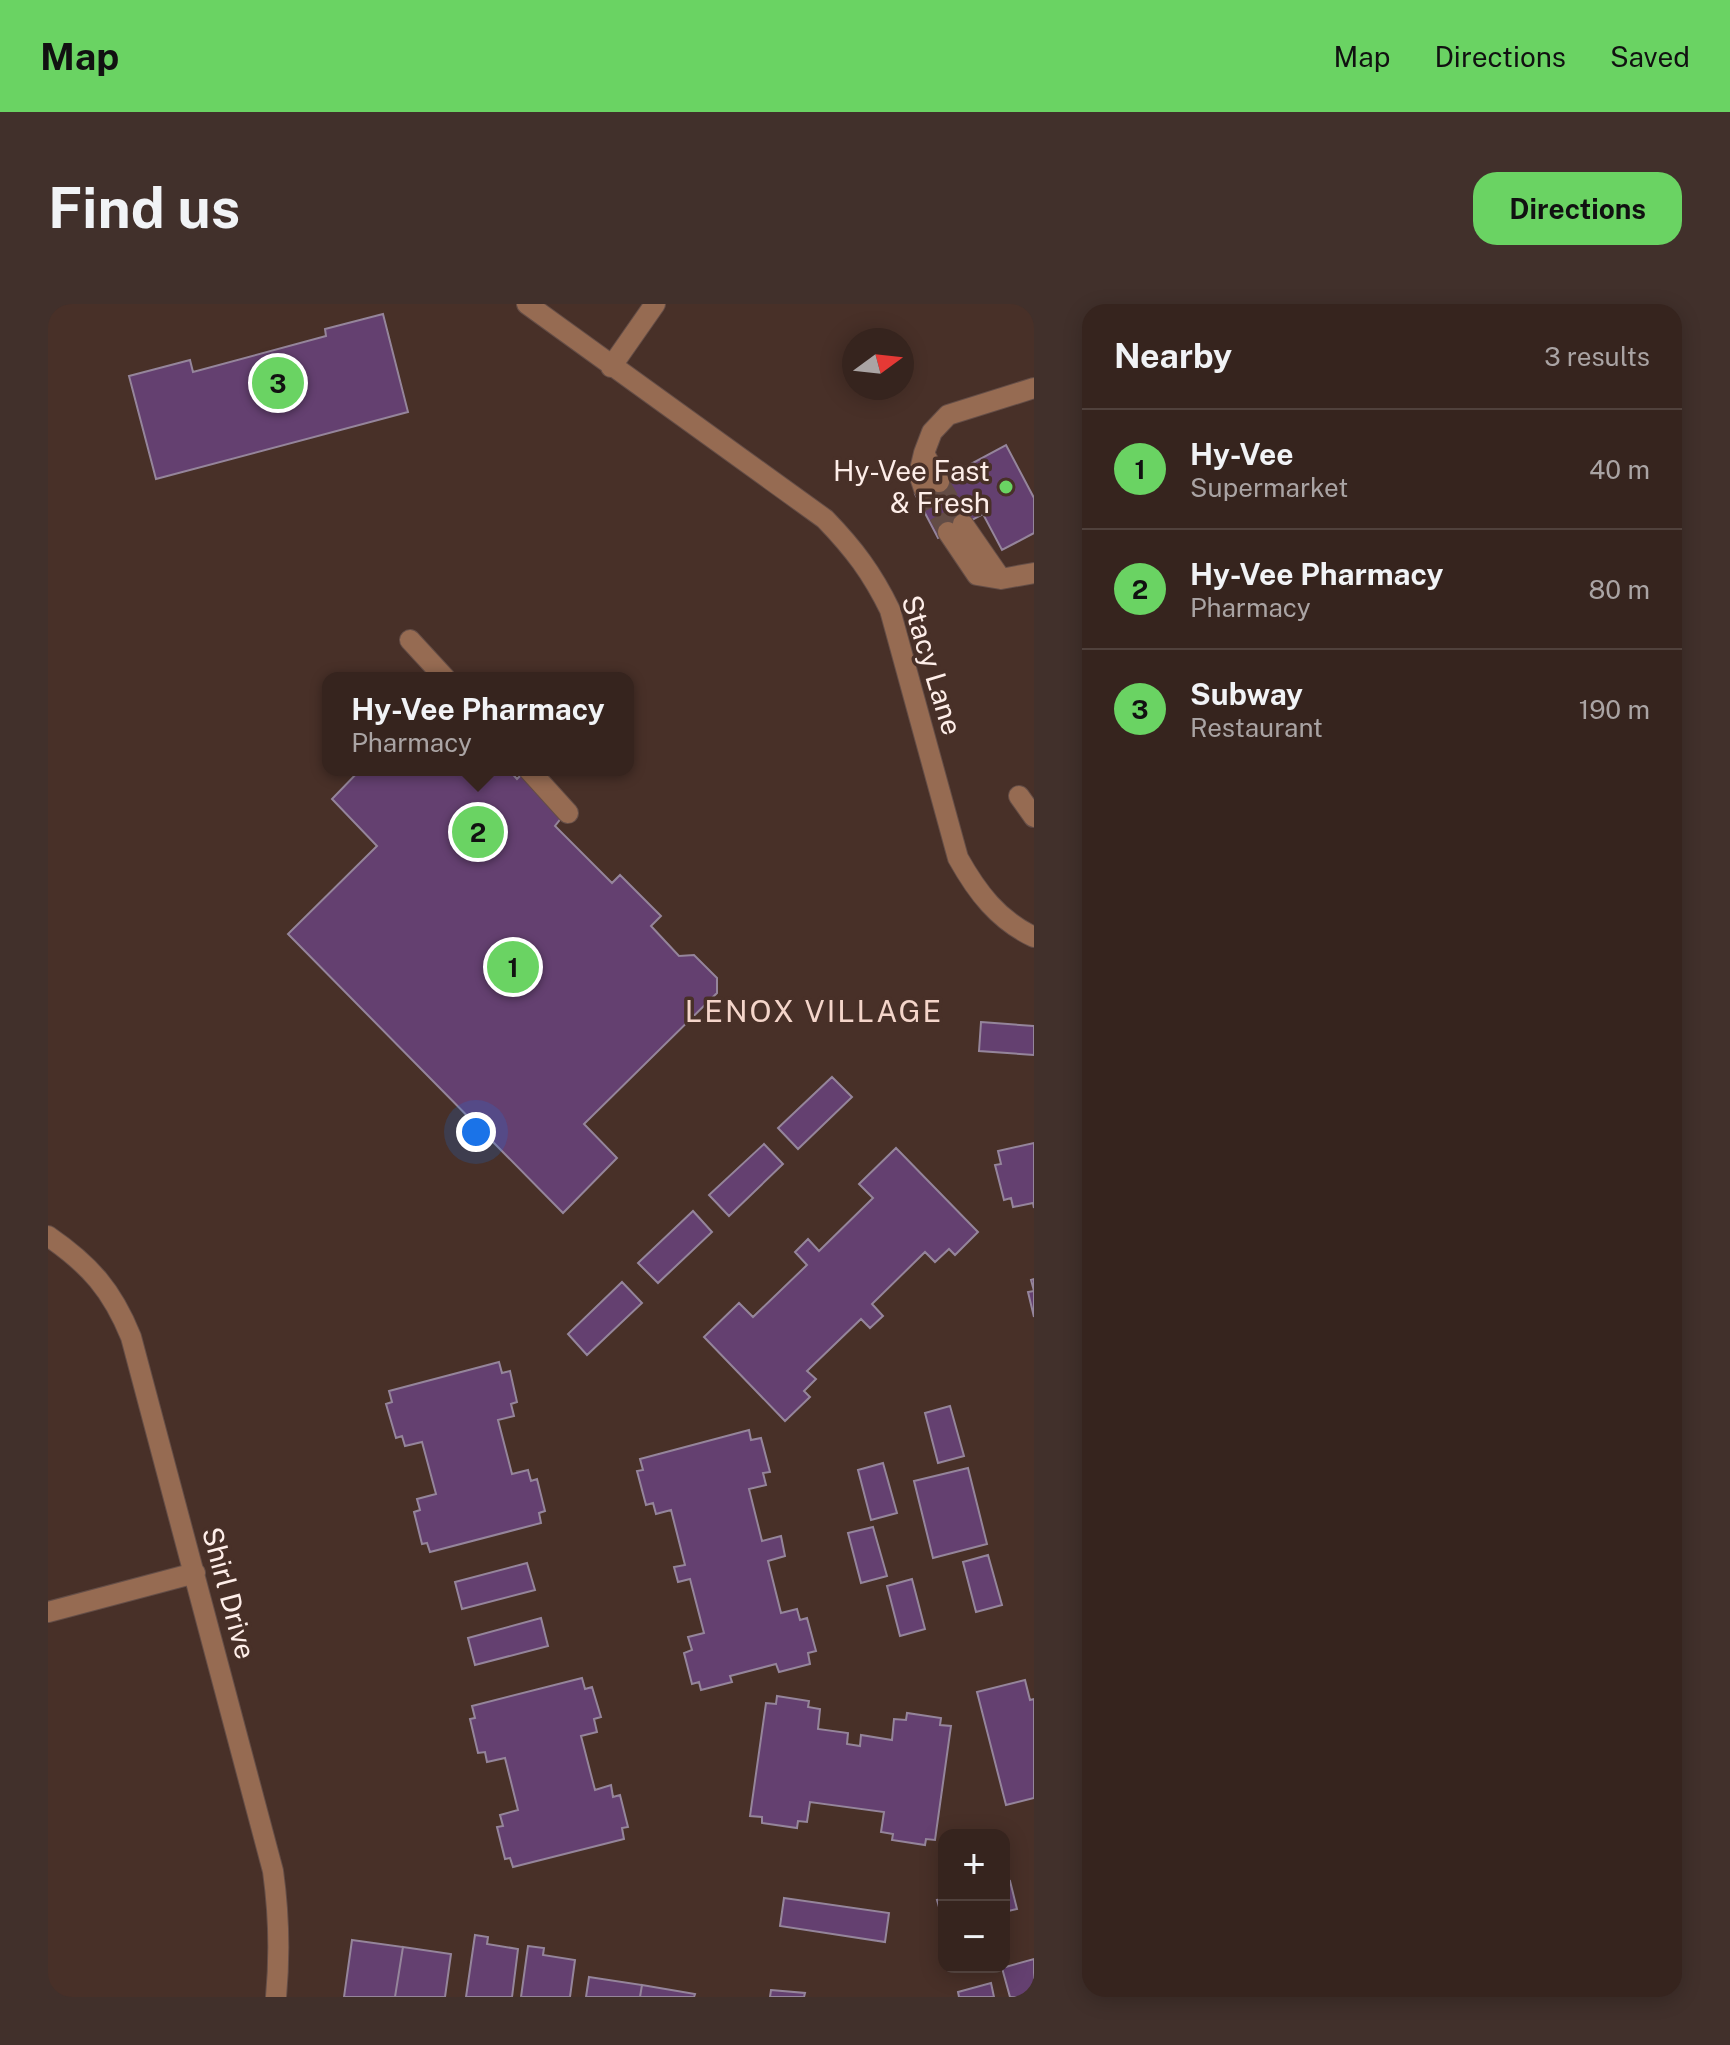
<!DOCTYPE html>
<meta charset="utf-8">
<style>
:root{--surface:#36241e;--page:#41302b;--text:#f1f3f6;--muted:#aaa4a4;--line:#50413c;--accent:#6ad363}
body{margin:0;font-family:"Public Sans",sans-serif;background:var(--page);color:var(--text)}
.controls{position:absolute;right:24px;bottom:24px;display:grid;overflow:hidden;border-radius:16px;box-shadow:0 4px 20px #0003}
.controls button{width:72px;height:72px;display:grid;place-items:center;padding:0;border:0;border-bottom:2px solid var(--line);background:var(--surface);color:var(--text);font:40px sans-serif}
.compass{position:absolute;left:794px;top:24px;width:72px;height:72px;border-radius:50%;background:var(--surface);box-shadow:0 4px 20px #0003;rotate:75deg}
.you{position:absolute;left:428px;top:828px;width:28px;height:28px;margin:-20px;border:6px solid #fff;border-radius:50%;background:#1a73e8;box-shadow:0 0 0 12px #1a73e833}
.badge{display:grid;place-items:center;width:52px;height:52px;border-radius:50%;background:var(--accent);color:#111;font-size:26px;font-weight:700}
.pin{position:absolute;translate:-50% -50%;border:4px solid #fff;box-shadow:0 2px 8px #0006}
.popup{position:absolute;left:274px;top:368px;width:312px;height:104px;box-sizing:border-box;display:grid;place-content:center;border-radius:16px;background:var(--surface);filter:drop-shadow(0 2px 6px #0005);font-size:26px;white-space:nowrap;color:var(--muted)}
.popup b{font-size:30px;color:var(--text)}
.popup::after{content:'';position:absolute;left:50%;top:100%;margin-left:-16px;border:16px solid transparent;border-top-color:var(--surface)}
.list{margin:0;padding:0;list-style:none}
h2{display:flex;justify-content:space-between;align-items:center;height:104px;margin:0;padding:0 32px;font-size:34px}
h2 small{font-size:26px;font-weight:400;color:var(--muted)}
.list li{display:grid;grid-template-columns:52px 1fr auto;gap:24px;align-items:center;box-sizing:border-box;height:120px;padding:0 32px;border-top:2px solid var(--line)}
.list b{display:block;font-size:30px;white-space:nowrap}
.list p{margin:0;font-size:26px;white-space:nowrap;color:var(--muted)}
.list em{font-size:26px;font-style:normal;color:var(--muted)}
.map{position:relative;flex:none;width:986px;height:1693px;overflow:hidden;border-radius:24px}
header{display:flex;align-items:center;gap:48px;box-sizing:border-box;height:112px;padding:0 40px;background:var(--accent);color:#111}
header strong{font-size:38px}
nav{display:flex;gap:44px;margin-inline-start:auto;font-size:28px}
.intro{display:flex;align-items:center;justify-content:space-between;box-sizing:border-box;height:192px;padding:0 48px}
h1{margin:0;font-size:56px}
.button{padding:20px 36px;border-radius:24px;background:var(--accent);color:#111;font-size:28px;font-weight:700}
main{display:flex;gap:48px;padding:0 48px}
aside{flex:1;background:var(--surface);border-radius:24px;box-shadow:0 4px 20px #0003}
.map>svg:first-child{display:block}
.building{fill:#644070;stroke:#95859b;stroke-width:2}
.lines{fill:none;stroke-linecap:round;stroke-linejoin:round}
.minor-tunnel{stroke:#634c45;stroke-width:20;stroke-dasharray:20 10;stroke-linecap:butt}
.minor-casing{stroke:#654e47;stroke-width:22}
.minor{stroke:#966b52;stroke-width:20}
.poi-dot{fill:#6ad363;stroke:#483028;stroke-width:3}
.labels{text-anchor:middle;stroke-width:7;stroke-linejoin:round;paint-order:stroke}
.poi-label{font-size:28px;fill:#feeee9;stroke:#483028;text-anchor:end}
.street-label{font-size:28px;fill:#feeee9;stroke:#483028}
.neighbourhood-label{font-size:30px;letter-spacing:2px;fill:#f4d5ca;stroke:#483028}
</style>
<header>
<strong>Map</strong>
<nav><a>Map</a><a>Directions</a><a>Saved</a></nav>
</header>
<div class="intro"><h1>Find us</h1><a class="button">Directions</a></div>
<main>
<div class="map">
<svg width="986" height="1693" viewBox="0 0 986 1693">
<rect width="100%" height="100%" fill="#483028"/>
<path class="building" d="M335,10l25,98 -252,67 -27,-103 61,-16 3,12 133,-36 -1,-7z
M958,141l28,53v35l-32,17 -19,-36 -45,24 -23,-44z
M312,466h149l8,9 4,-4 41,42 -7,9 57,57 8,-8 41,41 -10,10 28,30 15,-1 23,23v15l-133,131 33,34 -54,55 -275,-279 89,-88 -45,-47z
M933,718l53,4v29l-55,-4z
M784,773l20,20 -54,52 -20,-21z
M986,839v65l-1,-5 -20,4 -2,-9 -7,2 -9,-35 6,-1 -3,-13z
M716,840l19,20 -54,52 -20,-21z
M848,844l82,84 -23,23 -6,-6 -14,13 -10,-10 -53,52 11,12 -13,12 -9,-9 -54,52 9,8 -12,12 6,6 -25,24 -81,-84 35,-34 14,14 54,-52 -12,-13 13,-13 11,12 54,-53 -14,-14z
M645,907l19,21 -54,51 -20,-20z
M986,975v38l-6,-25 6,-1 -3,-11z
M574,978l20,21 -55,52 -19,-21z
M451,1058l3,11 8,-2 7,31 -6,2 3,12 -16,4 14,54 16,-4 3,11 6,-2 8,32 -6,2 2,10 -111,29 -3,-9 -5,1 -8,-32 6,-2 -3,-11 19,-5 -14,-52 -17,4 -3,-10 -6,2 -10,-34 6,-2 -3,-11z
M902,1102l14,50 -26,7 -13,-50z
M701,1126l2,10 10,-2 9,34 -7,1 3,12 -17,4 13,52 19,-5 4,20 -17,5 13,52 16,-4 3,11 7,-2 9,33 -8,2 2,11 -31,8 -3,-8 -46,12 2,6 -31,8 -2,-8 -7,2 -8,-31 8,-3 -4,-13 16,-4 -14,-54 -12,3 -4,-15 11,-2 -14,-55 -15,4 -3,-11 -7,2 -9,-34 6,-1 -3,-11z
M835,1159l14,50 -26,7 -13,-50z
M920,1164l19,76 -54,14 -19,-77z
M825,1223l14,49 -26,7 -13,-50z
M940,1251l14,50 -26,7 -13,-50z
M479,1259l8,27 -73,19 -7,-27z
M864,1275l13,50 -25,7 -13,-50z
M493,1314l7,28 -73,19 -7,-27z
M534,1374l3,11 7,-2 9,30 -7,2 3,13 -16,4 14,54 16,-5 2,12 7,-2 8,32 -6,1 2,11 -111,28 -3,-9 -5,1 -8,-32 6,-1 -3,-11 18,-5 -13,-52 -18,4 -2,-10 -7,1 -8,-34 5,-1 -3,-12z
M977,1376l5,20 4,-1v99l-28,7 -29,-113z
M729,1392l32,5 -1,6 12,2 -2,20 30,4 -1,11 13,2 1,-11 31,5 2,-21 12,1 1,-7 34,5 -1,7 11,1 -16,114 -9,-1 -1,6 -33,-5 1,-6 -12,-2 3,-20 -74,-10 -3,20 -9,-1 -1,7 -35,-5v-6l-12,-1 16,-113 10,1z
M962,1577l7,28 -13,3v-29z
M736,1594l105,15 -4,29 -105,-16z
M896,1594v27l-7,-25z
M427,1631l13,2 -1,7 31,5 -6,48h-46z
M304,1636l51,7 -8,50h-51z
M480,1642l16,2 -1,7 32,5 -5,37h-49z
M355,1643l48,7 -6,43h-50z
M986,1655v38h-24l-8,-29z
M541,1673l53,8 -2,12h-54z
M943,1679l3,14h-35l-1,-5z
M594,1681l53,9 -1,3h-54z
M723,1686l34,3 -1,4h-34z"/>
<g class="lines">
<path class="minor-tunnel" d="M891,178l24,42
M876,185l24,43"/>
<defs>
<path id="minor" d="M479,0l298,215c29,30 47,54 65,91l68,248c19,34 40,62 76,79
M563,63l44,-63
M876,149l15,29
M876,185l-5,-15 5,-21 8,-21 16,-17 86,-27
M915,220l38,55
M900,228l29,43 24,4 33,-6
M362,336l35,38
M481,466l39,43
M971,492l15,21
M0,932c42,29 64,54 83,101l142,534c6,43 7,83 3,126
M0,1308l147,-39"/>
</defs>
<use href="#minor" class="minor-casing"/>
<use href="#minor" class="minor"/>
</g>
<circle class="poi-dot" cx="958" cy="183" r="8"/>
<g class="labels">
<g class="poi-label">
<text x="942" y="177">Hy-Vee Fast<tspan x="942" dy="32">&amp; Fresh</tspan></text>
</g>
<g class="street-label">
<text transform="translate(884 361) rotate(73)" y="10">Stacy Lane</text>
<text transform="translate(181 1289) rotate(75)" y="10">Shirl Drive</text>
</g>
<g class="neighbourhood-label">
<text x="766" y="718">LENOX VILLAGE</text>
</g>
</g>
</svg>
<div class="controls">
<button>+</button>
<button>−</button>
</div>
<svg class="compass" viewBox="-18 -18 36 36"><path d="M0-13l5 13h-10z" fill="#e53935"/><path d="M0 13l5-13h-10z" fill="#aaa4a4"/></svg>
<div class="you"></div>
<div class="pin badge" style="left:465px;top:663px">1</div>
<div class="pin badge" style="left:430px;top:528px">2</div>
<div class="popup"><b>Hy-Vee Pharmacy</b>Pharmacy</div>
<div class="pin badge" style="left:230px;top:79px">3</div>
</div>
<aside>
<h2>Nearby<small>3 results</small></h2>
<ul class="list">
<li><span class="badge">1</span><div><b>Hy-Vee</b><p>Supermarket</p></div><em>40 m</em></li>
<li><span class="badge">2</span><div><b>Hy-Vee Pharmacy</b><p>Pharmacy</p></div><em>80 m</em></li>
<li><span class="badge">3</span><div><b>Subway</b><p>Restaurant</p></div><em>190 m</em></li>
</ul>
</aside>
</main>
